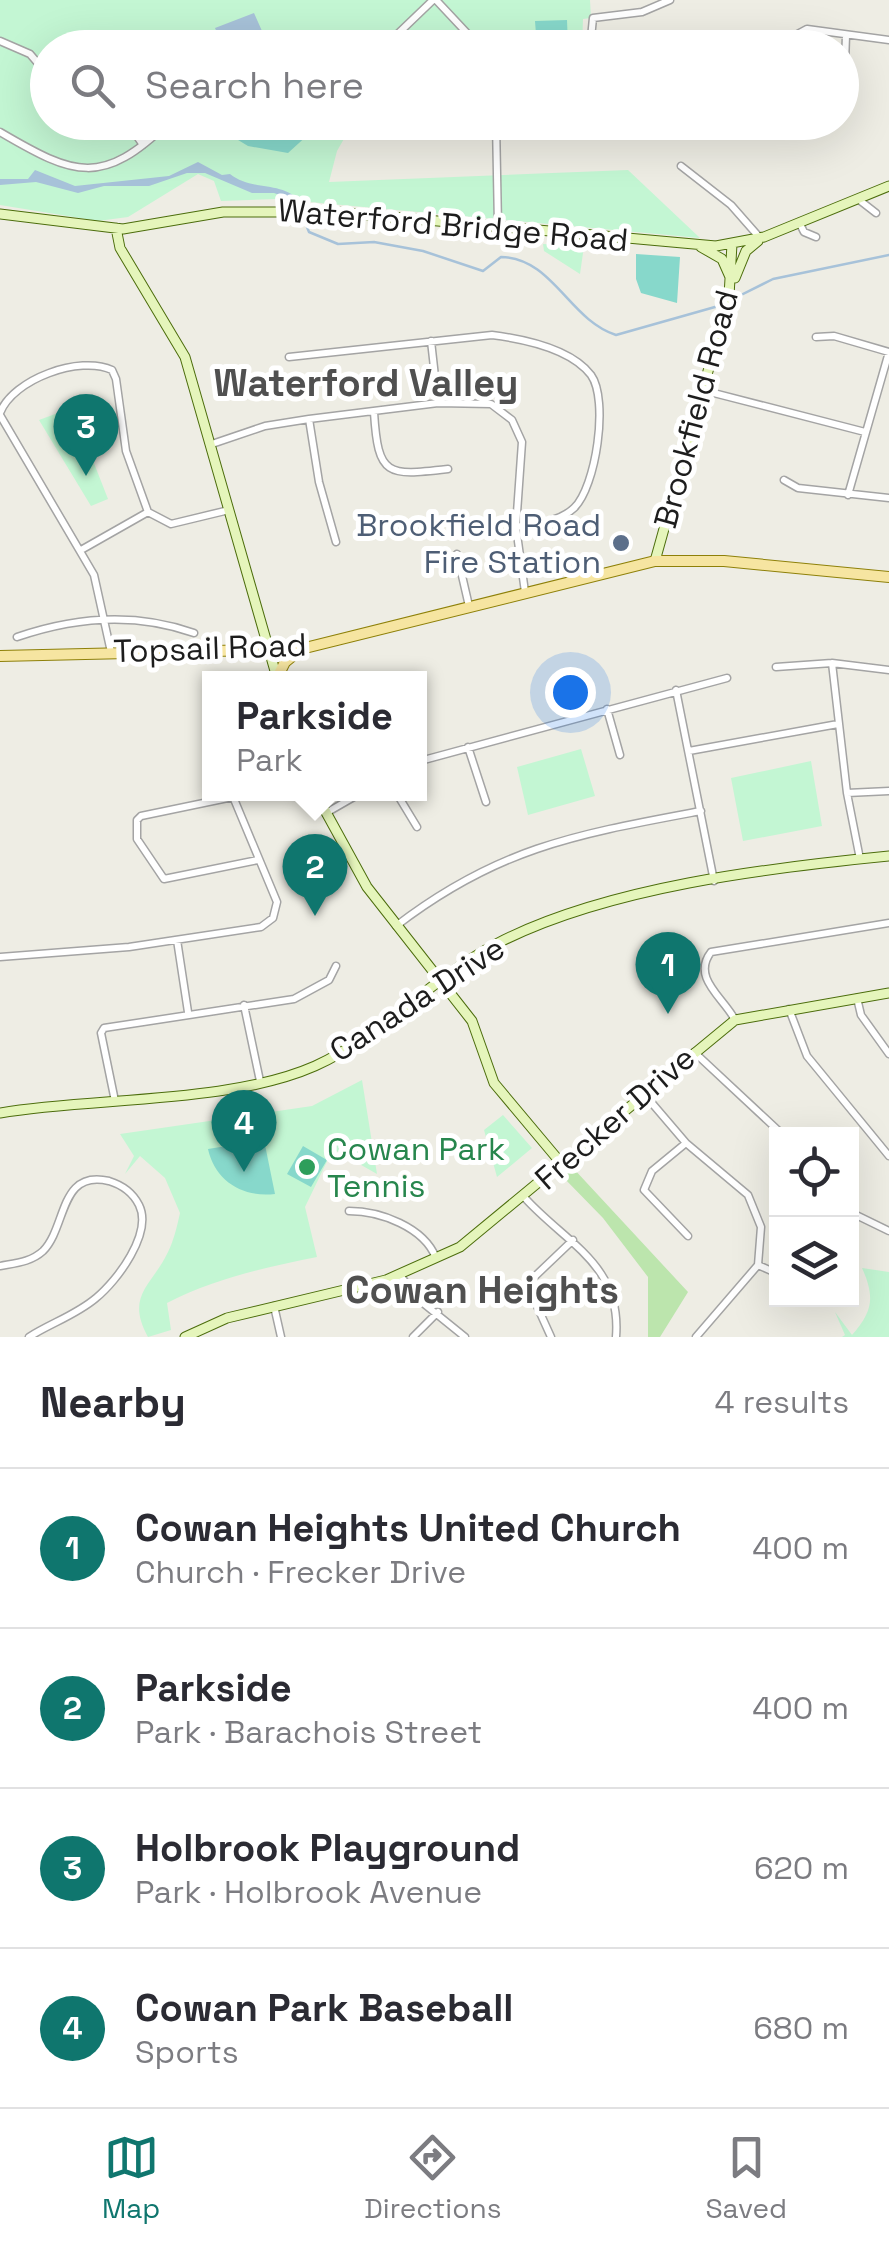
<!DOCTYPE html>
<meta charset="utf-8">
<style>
:root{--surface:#fff;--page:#f2f2f3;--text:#2b2b33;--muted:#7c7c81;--line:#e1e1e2;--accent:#0f766e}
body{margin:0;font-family:"Space Grotesk",sans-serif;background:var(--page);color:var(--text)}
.controls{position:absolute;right:30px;bottom:30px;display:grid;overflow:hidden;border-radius:0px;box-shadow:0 10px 40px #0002}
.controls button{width:90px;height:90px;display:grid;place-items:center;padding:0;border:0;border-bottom:2px solid var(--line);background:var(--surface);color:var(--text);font:50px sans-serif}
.you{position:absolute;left:570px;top:692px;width:35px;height:35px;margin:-25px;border:8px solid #fff;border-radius:50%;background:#1a73e8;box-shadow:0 0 0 15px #1a73e833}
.badge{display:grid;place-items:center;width:65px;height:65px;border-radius:50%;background:var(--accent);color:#fff;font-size:32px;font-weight:700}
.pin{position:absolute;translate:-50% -82px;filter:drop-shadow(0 2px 5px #0008)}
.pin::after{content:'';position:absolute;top:52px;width:35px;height:30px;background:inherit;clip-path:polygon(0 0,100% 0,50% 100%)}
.popup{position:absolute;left:202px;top:671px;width:225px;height:130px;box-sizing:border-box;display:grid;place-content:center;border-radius:0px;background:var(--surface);filter:drop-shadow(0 2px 8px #0005);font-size:32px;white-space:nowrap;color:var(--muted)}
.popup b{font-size:38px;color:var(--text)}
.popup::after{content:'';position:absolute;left:50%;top:100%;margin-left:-20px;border:20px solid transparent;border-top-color:var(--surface)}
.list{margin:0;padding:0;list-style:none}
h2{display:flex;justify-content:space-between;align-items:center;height:130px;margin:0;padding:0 40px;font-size:42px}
h2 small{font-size:32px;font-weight:400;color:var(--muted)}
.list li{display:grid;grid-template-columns:65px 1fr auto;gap:30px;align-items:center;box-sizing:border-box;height:160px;padding:0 40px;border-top:2px solid var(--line)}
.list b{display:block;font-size:38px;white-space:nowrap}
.list p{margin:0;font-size:32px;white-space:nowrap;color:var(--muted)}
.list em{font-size:32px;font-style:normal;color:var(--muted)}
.icon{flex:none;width:55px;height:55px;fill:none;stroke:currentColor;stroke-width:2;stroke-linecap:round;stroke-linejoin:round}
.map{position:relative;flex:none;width:889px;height:1337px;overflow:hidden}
.search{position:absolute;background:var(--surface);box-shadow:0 10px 40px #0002;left:30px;right:30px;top:30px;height:110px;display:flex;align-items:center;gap:25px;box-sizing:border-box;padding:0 35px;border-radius:55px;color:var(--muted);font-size:38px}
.sheet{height:770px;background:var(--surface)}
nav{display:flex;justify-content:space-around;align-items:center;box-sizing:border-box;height:140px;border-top:2px solid var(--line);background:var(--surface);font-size:28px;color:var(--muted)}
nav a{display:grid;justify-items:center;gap:5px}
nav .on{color:var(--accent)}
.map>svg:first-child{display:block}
.grass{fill:#bce5ad}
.park{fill:#c3f6d3}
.pitch{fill:#87d8cb}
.water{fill:#a7c2d9}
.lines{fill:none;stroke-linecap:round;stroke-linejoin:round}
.stream{stroke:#a7c2d9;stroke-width:2.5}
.street-casing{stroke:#a4a4a4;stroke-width:9}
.secondary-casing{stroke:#4c6d0c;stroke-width:11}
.primary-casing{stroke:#8e8009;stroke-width:12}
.street{stroke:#fff;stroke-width:6}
.secondary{stroke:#e5f5bb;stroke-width:9}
.primary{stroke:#f6e5a1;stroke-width:10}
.service-dot{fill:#5c6f8a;stroke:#fff;stroke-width:4}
.leisure-dot{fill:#2e9e5b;stroke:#fff;stroke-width:4}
.labels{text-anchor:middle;stroke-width:10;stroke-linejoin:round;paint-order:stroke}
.street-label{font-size:32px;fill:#1d1d1d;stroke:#fff}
.service-label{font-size:32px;fill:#4e5e75;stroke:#fff;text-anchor:end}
.leisure-label{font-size:32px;fill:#27864d;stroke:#fff;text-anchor:start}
.quarter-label{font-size:38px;font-weight:bold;fill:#505050;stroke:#fff}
</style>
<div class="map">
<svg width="889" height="1337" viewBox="0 0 889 1337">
<rect width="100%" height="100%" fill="#eeede4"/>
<path class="grass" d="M573,1168l115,124 -28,45h-12v-60l-45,-59 -40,-41z"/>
<path class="park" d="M0,0h590l1,18 -8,1 -1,28 -534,1v74l305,1 -16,28 -8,31 299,-12 72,68 -423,-39 -56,2 -7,-20 -16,-7 -70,43 -30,4 -98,-16z
M543,244l41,2 -4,28 -36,-23z
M82,404l8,49 18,46 -17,7 -52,-86z
M581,749l14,47 -67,19 -11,-48z
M811,761l11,65 -79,15 -12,-63z
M362,1080l15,94 -44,-25 -28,58 12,50c-54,11 -101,21 -150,46l4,27 -23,7c-23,-42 4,-51 20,-85 6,-12 9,-26 12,-39l-15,-35 -25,-22 -15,18 9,-18 -14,-22 192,-28z
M503,1115l29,33 -35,29 -13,-47z
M862,1268l27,4v65h-47l3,-2 -10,-23 17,23c21,-24 23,-38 10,-67z"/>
<path class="pitch" d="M567,20l1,27h-31l-2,-26z
M210,123h111l-33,30 -40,-7z
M636,254l44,3 -3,46 -36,-10 -5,-14z
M264,1140l11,54c-32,4 -60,-13 -67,-45z
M303,1146l24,14 -16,27 -24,-13z"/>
<path class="water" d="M254,13l8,18 -39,15 -8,-18z
M198,162l24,13 8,-1c22,18 54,6 71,29l-27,-10h-22l-47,-20h-18l-38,13h-45l-26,7 -42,-11 -36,3v-6h28l7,-9 40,16 94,-10z"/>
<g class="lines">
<path class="stream" d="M303,217l6,15 29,12 36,-2 49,9 60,20 18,-14c52,1 68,63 115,78l106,-30
M733,299l40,-20 116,-24"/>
<defs>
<path id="street" d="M436,0l45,48
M846,35l-1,29 8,23
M0,41l30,13 18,21
M383,48l50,-48
M590,48l3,-30 49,-6 28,-12
M772,48l35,-19 82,11
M127,122l16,23
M496,122l2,104
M357,126l2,-4
M0,132c75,44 102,55 169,-10
M681,166l50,39 29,33
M858,199l18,14
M799,222l5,10 12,5
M816,337l18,-1 55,16
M431,341l7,62
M289,357l203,-22c31,4 79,14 99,40 18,25 5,112 -17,133 -15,14 -39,16 -58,19
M702,390l163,42
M374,412c4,65 13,64 74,57
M0,413c13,-34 80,-58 112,-43l4,9 10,72 22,61 23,12 58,-14
M0,415l94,160 17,77
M309,419l10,63 17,60
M212,444l53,-18 44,-7 129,-16 53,1 21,16 10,22 -6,85 9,65
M784,480l14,8 91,10
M848,495l41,-143
M81,550l67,-38
M457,554l12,52
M17,637c58,-20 118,-25 177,-4
M832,663l15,130 13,66
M776,667l56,-4 57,7
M676,690l38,191
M607,709l13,46
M468,747l18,55
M689,751l149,-27
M420,761l307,-83
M847,793l42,-2
M247,794l-106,22 -4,4v19l27,40 94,-19
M397,794l20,33
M326,813l33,-19
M396,926c103,-79 182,-92 305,-115
M177,940l11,72
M0,957l129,-10 132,-20 12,-9 4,-16 -43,-103
M857,998l4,17 28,39
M244,1005l16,76
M789,1009l18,47 82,100
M735,1020c-11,-22 -44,-42 -24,-68l178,-29
M694,1052l88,82
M645,1095l41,48 62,52 13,32 -3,38 -62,72
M115,1101l-14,-68 3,-5 190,-29 35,-19 7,-14
M686,1143l-34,28 -8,19 44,46
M524,1197c41,46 98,67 92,140
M349,1211c31,0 75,16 87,47
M852,1213l37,18
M758,1265l18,8
M0,1266c16,-3 31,-4 43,-15 24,-24 16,-82 66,-70 13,4 24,12 30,24 14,28 -22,76 -43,93 -20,17 -45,25 -67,39
M400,1275l18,24 47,38
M825,1300h1
M274,1306l7,31
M413,1337l25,-25
M551,1337l-19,-42 -2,-14 43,-41"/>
<path id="secondary" d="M0,214l123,15 100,-17h114l379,34 48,-9 125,-51
M116,228l4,20 65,109 92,321
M701,247l21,12 8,18
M735,278l11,-27 12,-10
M655,561l74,-265 3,-52
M316,794l51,93 105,134 22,62 67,80
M0,1113c94,-16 229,-9 315,-47 66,-30 118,-89 183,-123 109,-56 269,-75 391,-87
M185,1337l42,-19 159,-38 74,-33 275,-227 154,-27"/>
<path id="primary" d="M0,656l301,-7 354,-88h69l165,16
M277,678l8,-16 16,-13"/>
</defs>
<use href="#street" class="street-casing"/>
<use href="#secondary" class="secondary-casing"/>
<use href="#primary" class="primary-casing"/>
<use href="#street" class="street"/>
<use href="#secondary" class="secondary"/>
<use href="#primary" class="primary"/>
</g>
<circle class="service-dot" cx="621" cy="543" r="10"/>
<circle class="leisure-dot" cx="307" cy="1167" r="10"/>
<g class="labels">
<g class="street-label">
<text transform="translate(453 225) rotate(5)" y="11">Waterford Bridge Road</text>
<text transform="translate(696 409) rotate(-75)" y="11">Brookfield Road</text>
<text transform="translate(210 648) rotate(-2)" y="11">Topsail Road</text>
<text transform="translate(417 999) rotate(-33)" y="11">Canada Drive</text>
<text transform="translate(615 1118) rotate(-41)" y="11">Frecker Drive</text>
</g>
<g class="service-label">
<text x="601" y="536">Brookfield Road<tspan x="601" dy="37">Fire Station</tspan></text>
</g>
<g class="leisure-label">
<text x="327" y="1160">Cowan Park<tspan x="327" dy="37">Tennis</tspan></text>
</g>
<g class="quarter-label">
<text x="366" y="396">Waterford Valley</text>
<text x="482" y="1303">Cowan Heights</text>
</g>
</g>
</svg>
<div class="controls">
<button><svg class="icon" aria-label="locate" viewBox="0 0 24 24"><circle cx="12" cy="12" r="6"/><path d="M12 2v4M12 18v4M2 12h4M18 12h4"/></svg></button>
<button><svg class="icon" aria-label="layers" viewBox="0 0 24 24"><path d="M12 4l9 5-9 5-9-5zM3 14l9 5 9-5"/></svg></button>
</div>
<div class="you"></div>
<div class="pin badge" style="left:668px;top:1014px">1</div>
<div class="pin badge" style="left:315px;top:916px">2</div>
<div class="popup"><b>Parkside</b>Park</div>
<div class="pin badge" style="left:86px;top:476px">3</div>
<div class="pin badge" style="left:244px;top:1172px">4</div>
<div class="search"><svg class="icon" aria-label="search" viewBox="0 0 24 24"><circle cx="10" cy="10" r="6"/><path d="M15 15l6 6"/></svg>Search here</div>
</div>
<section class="sheet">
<h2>Nearby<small>4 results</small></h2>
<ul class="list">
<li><span class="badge">1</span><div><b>Cowan Heights United Church</b><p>Church · Frecker Drive</p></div><em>400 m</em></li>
<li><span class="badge">2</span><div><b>Parkside</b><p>Park · Barachois Street</p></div><em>400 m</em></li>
<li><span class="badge">3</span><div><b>Holbrook Playground</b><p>Park · Holbrook Avenue</p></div><em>620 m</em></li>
<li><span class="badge">4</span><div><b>Cowan Park Baseball</b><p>Sports</p></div><em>680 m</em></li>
</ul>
</section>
<nav>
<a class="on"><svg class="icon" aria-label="map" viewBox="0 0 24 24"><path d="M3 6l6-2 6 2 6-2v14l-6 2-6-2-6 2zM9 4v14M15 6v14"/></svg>Map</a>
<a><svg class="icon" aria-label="directions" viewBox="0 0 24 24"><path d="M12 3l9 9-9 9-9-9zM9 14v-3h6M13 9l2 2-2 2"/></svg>Directions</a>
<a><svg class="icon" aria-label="saved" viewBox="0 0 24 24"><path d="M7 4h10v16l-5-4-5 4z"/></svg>Saved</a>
</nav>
